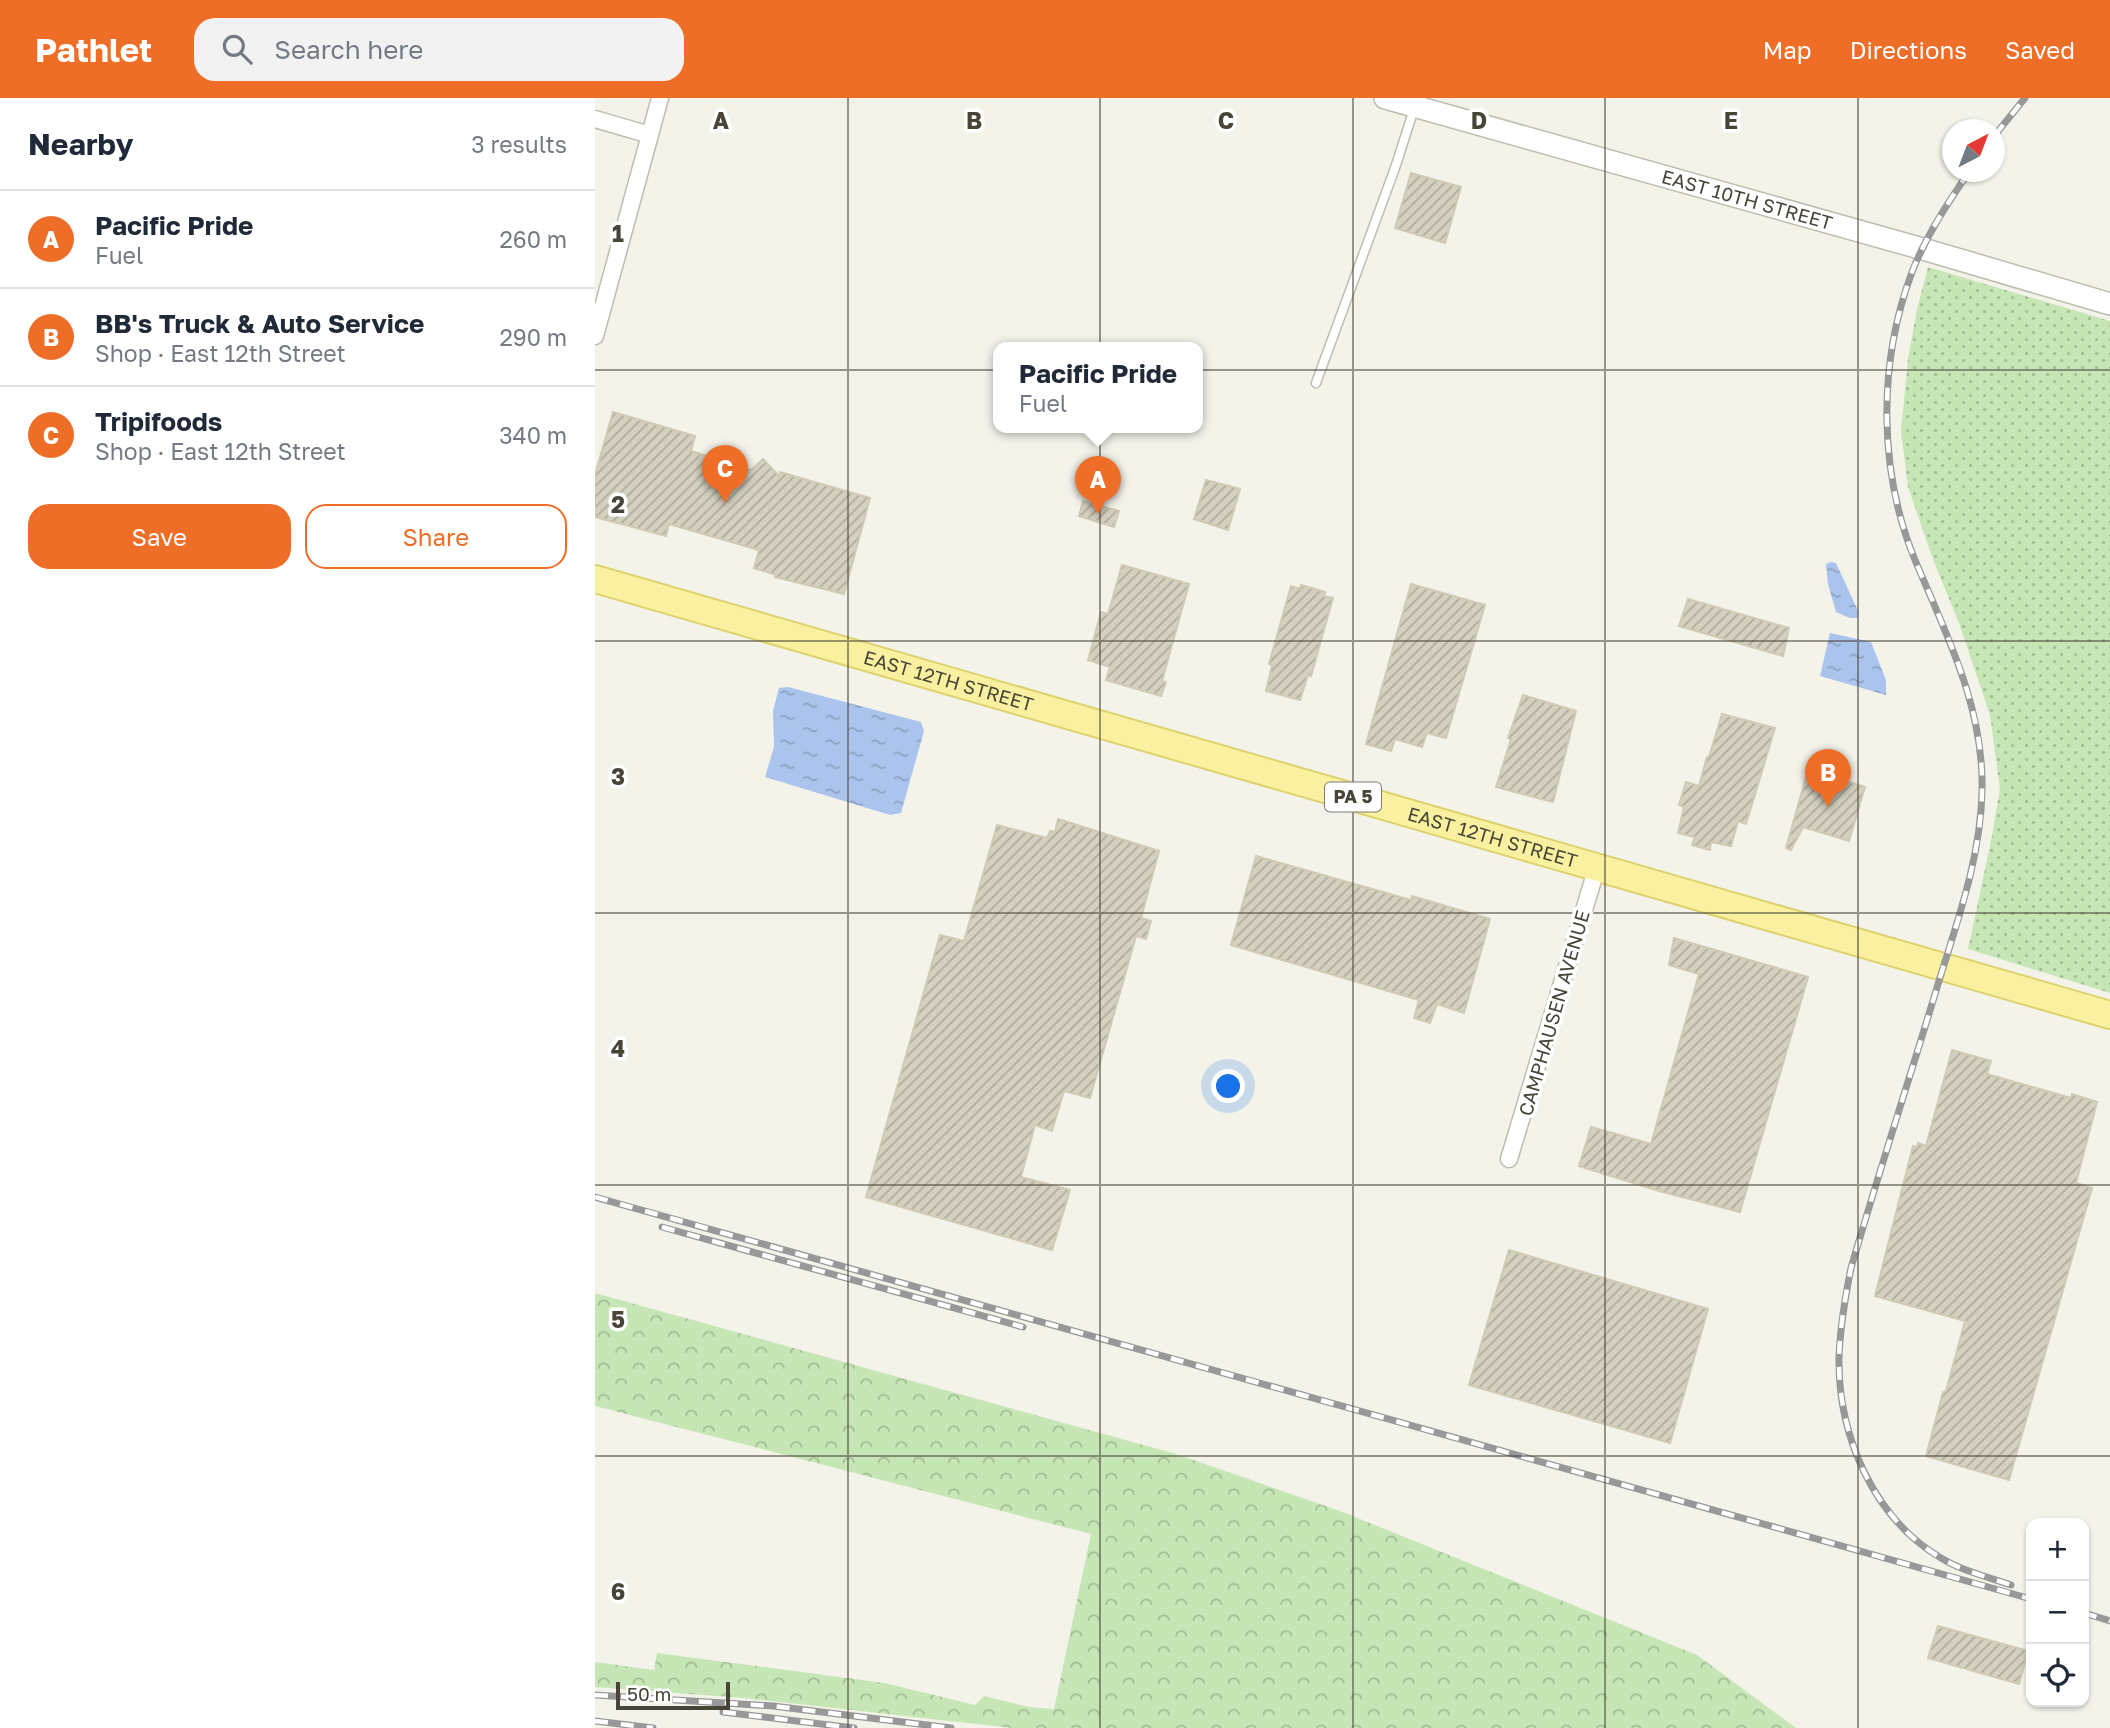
<!DOCTYPE html>
<meta charset="utf-8">
<style>
:root{--surface:#fff;--page:#f2f2f3;--text:#1f2937;--muted:#747a83;--line:#e0e1e3;--accent:#ee6d27}
body{margin:0;font-family:"Golos Text",sans-serif;background:var(--page);color:var(--text)}
.controls{position:absolute;right:21px;bottom:21px;display:grid;overflow:hidden;border-radius:14px;box-shadow:0 2px 5px #0004}
.controls button{width:63px;height:63px;display:grid;place-items:center;padding:0;border:0;border-bottom:2px solid var(--line);background:var(--surface);color:var(--text);font:35px sans-serif}
.compass{position:absolute;left:1347px;top:21px;width:63px;height:63px;border-radius:50%;background:var(--surface);box-shadow:0 2px 5px #0004;rotate:42deg}
.scale{position:absolute;left:21px;bottom:18px;width:114px;box-sizing:border-box;padding-left:7px;border:4px solid #484538;border-top:0;font-size:19px;line-height:24px;white-space:nowrap;color:#484538;-webkit-text-stroke:5px #fff;paint-order:stroke}
.you{position:absolute;left:634px;top:989px;width:24px;height:24px;margin:-18px;border:5px solid #fff;border-radius:50%;background:#1a73e8;box-shadow:0 0 0 10px #1a73e833}
.badge{display:grid;place-items:center;width:46px;height:46px;border-radius:50%;background:var(--accent);color:#fff;font-size:23px;font-weight:700}
.pin{position:absolute;translate:-50% -58px;filter:drop-shadow(0 2px 4px #0008)}
.pin::after{content:'';position:absolute;top:37px;width:24px;height:21px;background:inherit;clip-path:polygon(0 0,100% 0,50% 100%)}
.popup{position:absolute;left:398px;top:244px;width:210px;height:91px;box-sizing:border-box;display:grid;place-content:center;border-radius:14px;background:var(--surface);filter:drop-shadow(0 2px 5px #0005);font-size:23px;white-space:nowrap;color:var(--muted)}
.popup b{font-size:26px;color:var(--text)}
.popup::after{content:'';position:absolute;left:50%;top:100%;margin-left:-14px;border:14px solid transparent;border-top-color:var(--surface)}
.list{margin:0;padding:0;list-style:none}
h2{display:flex;justify-content:space-between;align-items:center;height:91px;margin:0;padding:0 28px;font-size:30px}
h2 small{font-size:23px;font-weight:400;color:var(--muted)}
.list li{display:grid;grid-template-columns:46px 1fr auto;gap:21px;align-items:center;box-sizing:border-box;height:98px;padding:0 28px;border-top:2px solid var(--line)}
.list b{display:block;font-size:26px;white-space:nowrap}
.list p{margin:0;font-size:23px;white-space:nowrap;color:var(--muted)}
.list em{font-size:23px;font-style:normal;color:var(--muted)}
.actions{display:flex;gap:14px;padding:21px 28px}
.actions a{flex:1;padding:16px 0;border:2px solid var(--accent);border-radius:21px;text-align:center;font-size:24px;color:var(--accent)}
.actions .main{background:var(--accent);color:#fff}
.icon{flex:none;width:38px;height:38px;fill:none;stroke:currentColor;stroke-width:2;stroke-linecap:round;stroke-linejoin:round}
.map{position:relative;flex:none;width:1515px;height:1630px;overflow:hidden}
header{display:flex;align-items:center;gap:42px;box-sizing:border-box;height:98px;padding:0 35px;background:var(--accent);color:#fff}
header strong{font-size:33px}
nav{display:flex;gap:38px;margin-inline-start:auto;font-size:24px}
.search{width:490px;height:63px;background:var(--page);display:flex;align-items:center;gap:18px;box-sizing:border-box;padding:0 24px;border-radius:21px;color:var(--muted);font-size:26px}
main{display:flex}
aside{flex:1;background:var(--surface)}
.map>svg:first-child{display:block}
.grass{fill:url(#grass-dots)}
.forest{fill:url(#forest-crowns)}
.water{fill:url(#water-ripples)}
.building{fill:url(#building-hatch);stroke:#d0cab4;stroke-width:2}
.lines{fill:none;stroke-linecap:round;stroke-linejoin:round}
.service-casing{stroke:#bfbdad;stroke-width:11}
.minor-casing{stroke:#bfbdad;stroke-width:19}
.tertiary-casing{stroke:#bfbdad;stroke-width:24}
.primary-casing{stroke:#ded26f;stroke-width:30}
.service{stroke:#fff;stroke-width:8}
.minor{stroke:#fff;stroke-width:16}
.tertiary{stroke:#fff;stroke-width:21}
.primary{stroke:#f9f19f;stroke-width:26}
.rail-casing{stroke:#989898;stroke-width:7}
.rail{stroke:#fff;stroke-width:4.5;stroke-dasharray:13;stroke-linecap:butt}
.grid{fill:none;stroke:#484538;stroke-width:2;stroke-opacity:0.55}
.labels{text-anchor:middle;stroke-width:7;stroke-linejoin:round;paint-order:stroke}
.shield{fill:#fff;stroke:#7f7d74;stroke-width:2}
.shield-label{font-size:18px;font-weight:bold;fill:#484538}
.street-label{font-size:19px;fill:#484538;stroke:#fff}
.grid-label{font-size:23px;text-anchor:middle;font-weight:bold;fill:#484538;stroke:#fff;stroke-width:7;stroke-linejoin:round;paint-order:stroke}
</style>
<header>
<strong>Pathlet</strong>
<div class="search"><svg class="icon" aria-label="search" viewBox="0 0 24 24"><circle cx="10" cy="10" r="6"/><path d="M15 15l6 6"/></svg>Search here</div>
<nav><a>Map</a><a>Directions</a><a>Saved</a></nav>
</header>
<main>
<aside>
<h2>Nearby<small>3 results</small></h2>
<ul class="list">
<li><span class="badge">A</span><div><b>Pacific Pride</b><p>Fuel</p></div><em>260 m</em></li>
<li><span class="badge">B</span><div><b>BB's Truck &amp; Auto Service</b><p>Shop · East 12th Street</p></div><em>290 m</em></li>
<li><span class="badge">C</span><div><b>Tripifoods</b><p>Shop · East 12th Street</p></div><em>340 m</em></li>
</ul>
<div class="actions"><a class="main">Save</a><a>Share</a></div>
</aside>
<div class="map">
<svg width="1515" height="1630" viewBox="0 0 1515 1630">
<defs>
<pattern id="grass-dots" width="8" height="8" patternUnits="userSpaceOnUse" patternTransform="scale(1.75)"><rect width="8" height="8" fill="#c6e6b5"/><path d="M2 2h.1M6 6h.1" fill="none" stroke="#a3bc94" stroke-width="1.8" stroke-linecap="round"/></pattern>
<pattern id="forest-crowns" width="20" height="18" patternUnits="userSpaceOnUse" patternTransform="scale(1.75)"><rect width="20" height="18" fill="#c6e6b5"/><path d="M2 6a3 3 0 1 1 6 0M12 15a3 3 0 1 1 6 0" fill="none" stroke="#a3bc94"/></pattern>
<pattern id="water-ripples" width="26" height="14" patternUnits="userSpaceOnUse" patternTransform="scale(1.75)"><rect width="26" height="14" fill="#aac4ed"/><path d="M2 4q2-2 4 0t4 0M15 11q2-2 4 0t4 0" fill="none" stroke="#8ca1c1"/></pattern>
<pattern id="building-hatch" width="6" height="6" patternUnits="userSpaceOnUse" patternTransform="scale(1.75)"><rect width="6" height="6" fill="#d5d1c0"/><path d="M-1 1l2-2M0 6l6-6M5 7l2-2" fill="none" stroke="#afab9d"/></pattern>
</defs>
<rect width="100%" height="100%" fill="#f4f3ea"/>
<path class="grass" d="M1333,169l182,54v672l-142,-44 23,-108 9,-52 -10,-74 -31,-92 -25,-61 -26,-75 -7,-56 7,-72 9,-50z"/>
<path class="forest" d="M0,1195l581,161 164,57 357,144 99,73h-784l-269,-30 -148,-11v-25l59,8 3,-17 228,30 90,22 9,-9 45,11 25,2 37,-175 -496,-128z"/>
<path class="water" d="M1236,464l5,1 23,50 -2,5h-7l-14,-6 -8,-28 -2,-20z
M1235,535l41,9 15,38v15l-66,-19z
M193,589l133,35 3,9 -23,82 -11,2 -125,-38 9,-30 -1,-36 6,-23z"/>
<path class="building" d="M816,75l50,14 -16,56 -50,-15z
M18,314l82,24 -4,15 60,19 12,-11 16,17 1,-4 90,26 -26,96 -69,-17 1,-2 -22,-7 5,-18 -90,-26 -3,12 -71,-19v-42z
M611,382l34,9 -12,41 -34,-11z
M488,403l36,10 -5,16 -35,-11z
M527,467l67,19 -27,97 4,1 -5,14 -55,-16 4,-13 -22,-7 13,-48 7,2z
M816,486l74,21 -39,133 -19,-5 -5,14 -27,-8 -4,12 -25,-7z
M706,487l24,7 -1,4 9,2 -22,78 -3,-1 -8,25 -34,-9 6,-26 -3,-1 22,-78 9,3z
M1093,501l101,29 -6,28 -104,-30z
M928,597l53,16 -23,91 -57,-15 15,-48 -3,-1z
M1127,616l53,14 -29,96 -8,-3 -7,25 -20,-4 -1,8 -18,-5 3,-8 -17,-4 6,-26 -5,-2 7,-23 13,4 8,-29h2z
M1215,665l12,4 -2,6 45,14 -16,54 -46,-14 -12,23 -5,-2z
M463,721l101,32 -18,67 10,3 -5,18 -10,-3 -46,162 -26,-7 -12,40 -17,-6 -14,52 49,13 -18,60 -186,-53 74,-262 24,6 33,-116 50,13 3,-7 5,1z
M661,758l155,44 1,-4 78,23 -26,94 -27,-9 -7,19 -16,-5 5,-18 -188,-55z
M1079,840l134,39 -68,235 -81,-21 -80,-25 12,-39 60,17 48,-170 -30,-9z
M1357,952l39,11 -4,13 84,24 1,-4 25,8 -21,81 16,5 -83,292 -83,-24 17,-64 3,-1 19,-70 -90,-25 38,-150 4,1 1,-4 8,3z
M914,1152l199,59 -38,134 -201,-58z
M1343,1528l90,25 -9,33 -91,-26z"/>
<g class="lines">
<defs>
<path id="service" d="M721,285l79,-215 20,-62"/>
<path id="minor" d="M0,21l55,16
M0,238l65,-238
M914,1061l88,-292"/>
<g id="tertiary">
<path id="s1" d="M790,0l538,151 187,55"/>
</g>
<g id="primary">
<path id="s2" d="M0,481l1515,436"/>
</g>
</defs>
<use href="#service" class="service-casing"/>
<use href="#minor" class="minor-casing"/>
<use href="#tertiary" class="tertiary-casing"/>
<use href="#primary" class="primary-casing"/>
<use href="#service" class="service"/>
<use href="#minor" class="minor"/>
<use href="#tertiary" class="tertiary"/>
<use href="#primary" class="primary"/>
<defs>
<path id="rail" d="M1400,37l30,-37
M1374,74c-22,32 -43,64 -57,100 -34,91 -34,198 3,288 31,74 69,147 67,230 -1,66 -24,129 -43,191 -29,96 -60,191 -88,287 -6,30 -11,59 -12,90 -1,77 34,160 102,200 21,13 47,19 70,27
M0,1099l1436,402
M67,1129l361,100
M1489,1515l26,8
M0,1597l178,11 178,22
M128,1614l131,16
M0,1623l58,7"/>
</defs>
<use href="#rail" class="rail-casing"/>
<use href="#rail" class="rail"/>
</g>
<path class="grid" d="M253,0v1630M505,0v1630M758,0v1630M1010,0v1630M1263,0v1630M0,272h1515M0,543h1515M0,815h1515M0,1087h1515M0,1358h1515"/>
<g class="labels">
<rect class="shield" x="730" y="684.5" width="56" height="29" rx="5"/>
<g class="shield-label">
<text x="758" y="705">PA 5</text>
</g>
<g class="street-label">
<text dy="7" stroke="none"><textPath href="#s1" startOffset="376">EAST 10TH STREET</textPath></text>
<text dy="7" stroke="none"><textPath href="#s2" startOffset="368">EAST 12TH STREET</textPath></text>
<text dy="7" stroke="none"><textPath href="#s2" startOffset="934">EAST 12TH STREET</textPath></text>
<text transform="translate(959 915) rotate(-74)" y="7">CAMPHAUSEN AVENUE</text>
</g>
</g>
<g class="grid-label">
<text x="126" y="31">A</text>
<text x="379" y="31">B</text>
<text x="631" y="31">C</text>
<text x="884" y="31">D</text>
<text x="1136" y="31">E</text>
<text x="23" y="144">1</text>
<text x="23" y="415">2</text>
<text x="23" y="687">3</text>
<text x="23" y="959">4</text>
<text x="23" y="1230">5</text>
<text x="23" y="1502">6</text>
</g>
</svg>
<div class="controls">
<button>+</button>
<button>−</button>
<button><svg class="icon" aria-label="locate" viewBox="0 0 24 24"><circle cx="12" cy="12" r="6"/><path d="M12 2v4M12 18v4M2 12h4M18 12h4"/></svg></button>
</div>
<svg class="compass" viewBox="-18 -18 36 36"><path d="M0-13l5 13h-10z" fill="#e53935"/><path d="M0 13l5-13h-10z" fill="#747a83"/></svg>
<div class="scale">50 m</div>
<div class="you"></div>
<div class="pin badge" style="left:503px;top:416px">A</div>
<div class="popup"><b>Pacific Pride</b>Fuel</div>
<div class="pin badge" style="left:1233px;top:709px">B</div>
<div class="pin badge" style="left:130px;top:405px">C</div>
</div>
</main>
